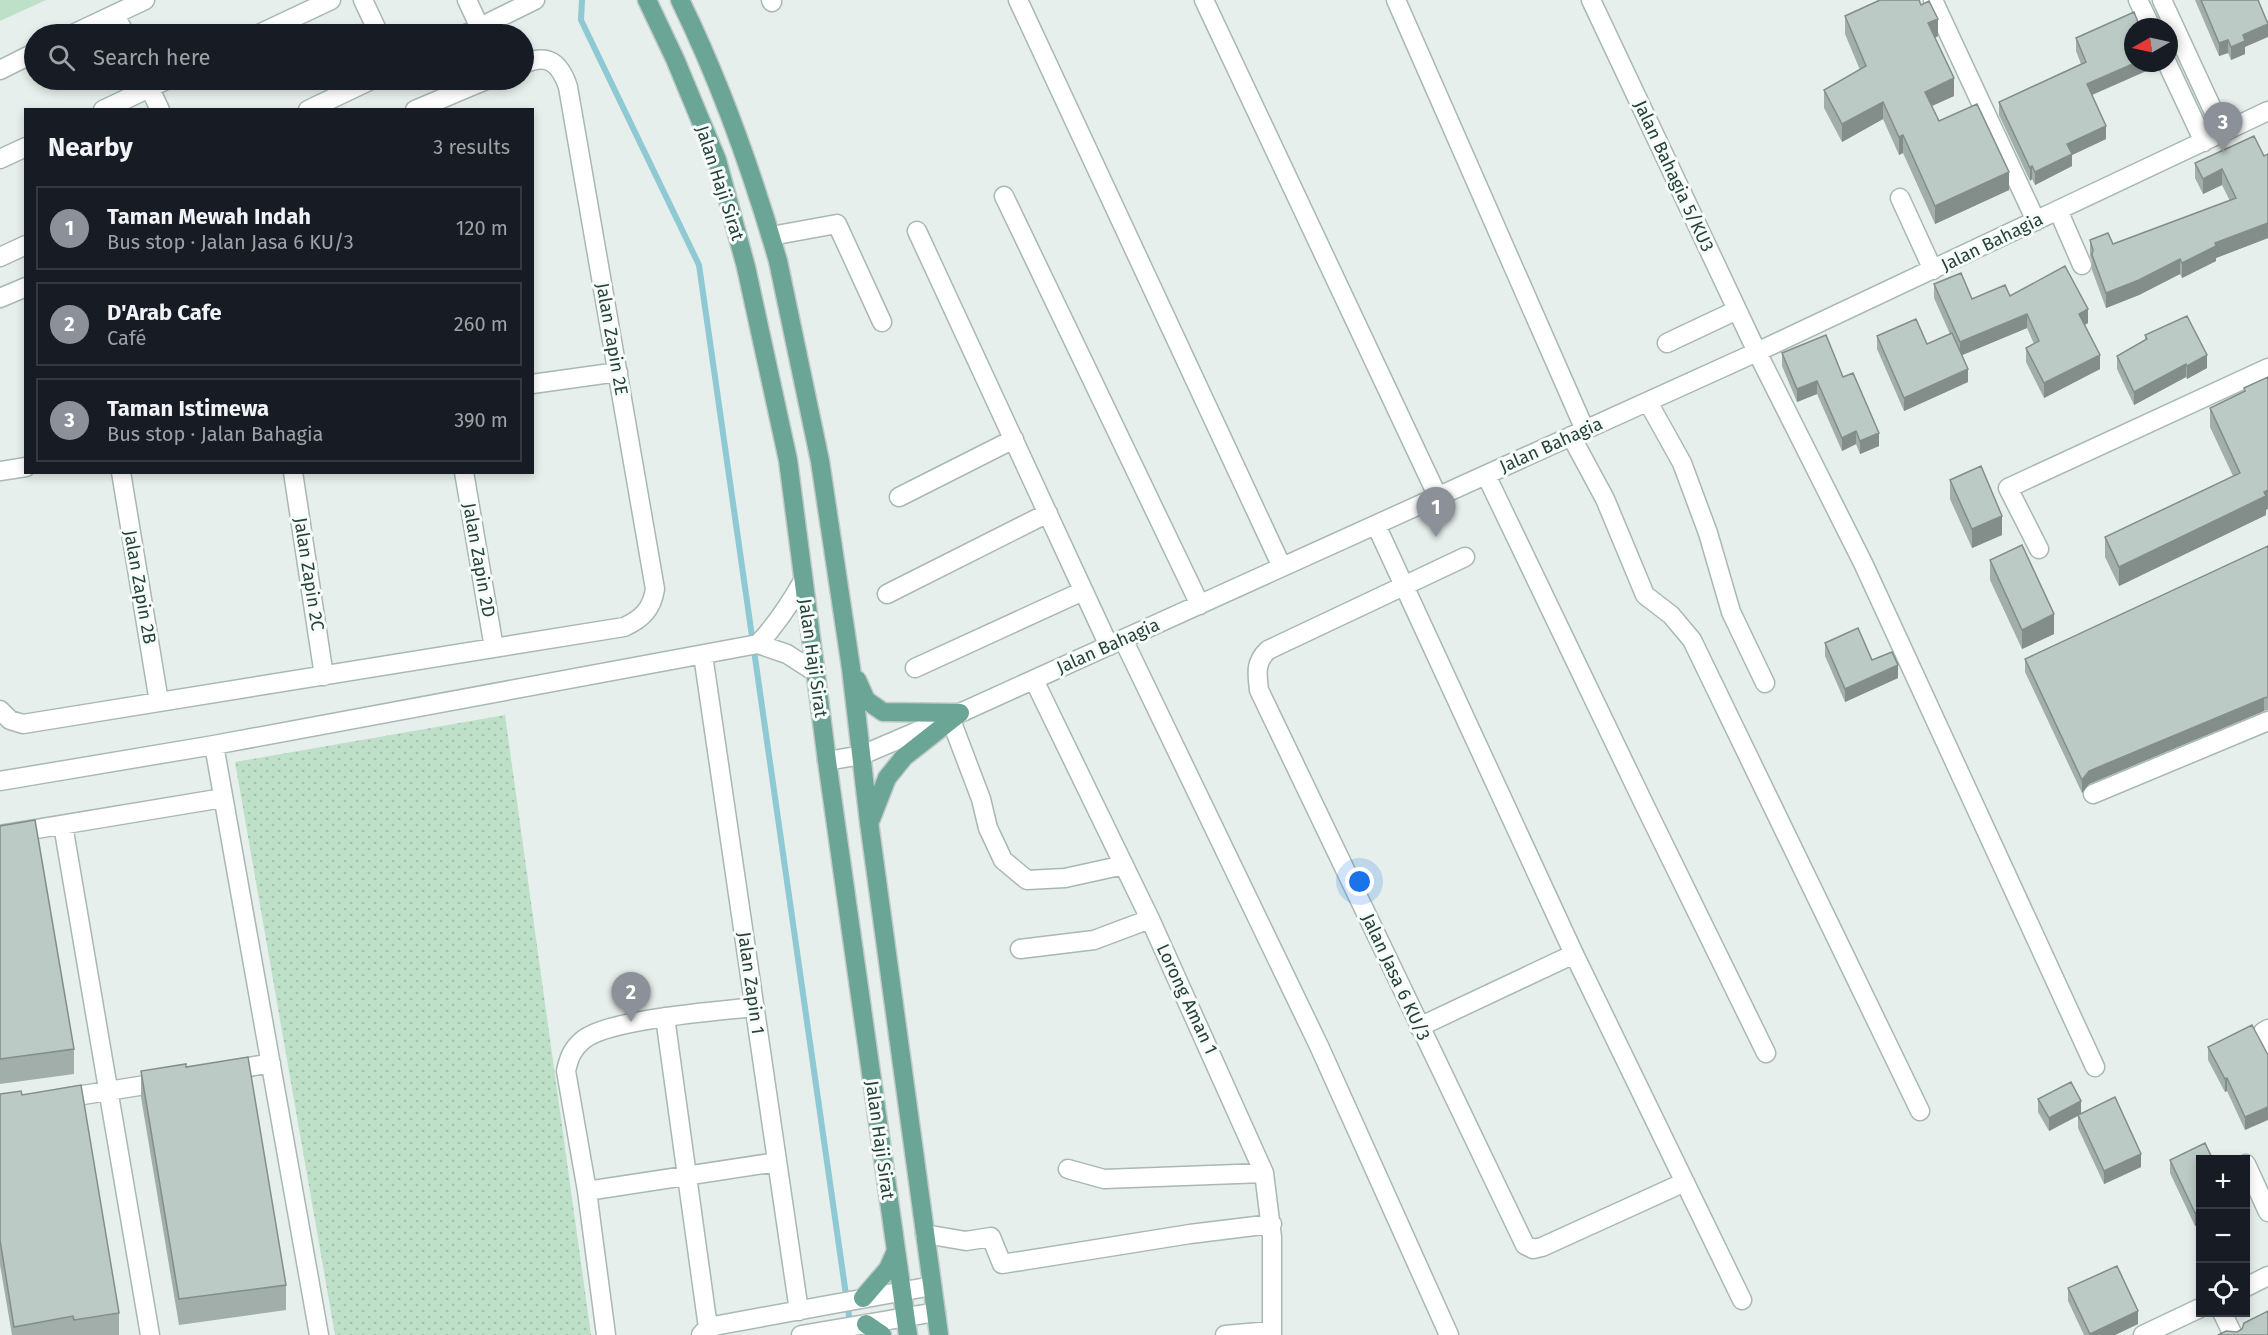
<!DOCTYPE html>
<meta charset="utf-8">
<style>
:root{--surface:#171b24;--page:#242831;--text:#f1f3f6;--muted:#9ea1a6;--line:#363941;--accent:#8c9099}
body{margin:0;font-family:"Fira Sans",sans-serif;background:var(--page);color:var(--text)}
.controls{position:absolute;right:18px;bottom:18px;display:grid;overflow:hidden;border-radius:0px;box-shadow:0 3px 9px #0003}
.controls button{width:54px;height:54px;display:grid;place-items:center;padding:0;border:0;border-bottom:2px solid var(--line);background:var(--surface);color:var(--text);font:30px sans-serif}
.compass{position:absolute;left:2124px;top:18px;width:54px;height:54px;border-radius:50%;background:var(--surface);box-shadow:0 3px 9px #0003;rotate:261deg}
.you{position:absolute;left:1360px;top:882px;width:21px;height:21px;margin:-15px;border:4px solid #fff;border-radius:50%;background:#1a73e8;box-shadow:0 0 0 9px #1a73e833}
.badge{display:grid;place-items:center;width:39px;height:39px;border-radius:50%;background:var(--accent);color:#fff;font-size:20px;font-weight:700}
.pin{position:absolute;translate:-50% -50px;filter:drop-shadow(0 2px 3px #0008)}
.pin::after{content:'';position:absolute;top:32px;width:21px;height:18px;background:inherit;clip-path:polygon(0 0,100% 0,50% 100%)}
.list{margin:0;padding:0;list-style:none}
h2{display:flex;justify-content:space-between;align-items:center;height:78px;margin:0;padding:0 24px;font-size:26px}
h2 small{font-size:20px;font-weight:400;color:var(--muted)}
.list li{display:grid;grid-template-columns:39px 1fr auto;gap:18px;align-items:center;box-sizing:border-box;height:84px;margin:0 12px 12px;padding:0 12px;border:2px solid var(--line);border-radius:0px}
.list b{display:block;font-size:22px;white-space:nowrap}
.list p{margin:0;font-size:20px;white-space:nowrap;color:var(--muted)}
.list em{font-size:20px;font-style:normal;color:var(--muted)}
.icon{flex:none;width:33px;height:33px;fill:none;stroke:currentColor;stroke-width:2;stroke-linecap:round;stroke-linejoin:round}
.map{position:relative;flex:none;width:2268px;height:1335px;overflow:hidden}
.search{position:absolute;background:var(--surface);box-shadow:0 3px 9px #0003;left:24px;top:24px;width:510px;height:66px;display:flex;align-items:center;gap:15px;box-sizing:border-box;padding:0 21px;border-radius:33px;color:var(--muted);font-size:22px}
.panel{position:absolute;background:var(--surface);box-shadow:0 3px 9px #0003;left:24px;top:108px;width:510px;height:366px;border-radius:0px}
.map>svg:first-child{display:block}
.park{fill:url(#park-dots)}
.pitch{fill:#bfe0c8}
.lines{fill:none;stroke-linecap:round;stroke-linejoin:round}
.stream{stroke:#8ec9d4;stroke-width:6}
.minor-casing{stroke:#a8b8b2;stroke-width:21}
.major-casing{stroke:#c2cac8;stroke-width:21}
.minor{stroke:#fff;stroke-width:18}
.major{stroke:#6aa596;stroke-width:18}
.wall{fill:#a1aea9}
.shaded-wall{fill:#838d89}
.building{fill:#bbcac4;stroke:#838d89;stroke-width:1.5}
.labels{text-anchor:middle;stroke-width:6;stroke-linejoin:round;paint-order:stroke}
.street-label{font-size:18px;fill:#24423a;stroke:#f7fbf9}
</style>
<div class="map">
<svg width="2268" height="1335" viewBox="0 0 2268 1335">
<defs>
<pattern id="park-dots" width="8" height="8" patternUnits="userSpaceOnUse" patternTransform="scale(1.5)"><rect width="8" height="8" fill="#bfe0c8"/><path d="M2 2h.1M6 6h.1" fill="none" stroke="#a4c1ad" stroke-width="1.8" stroke-linecap="round"/></pattern>
</defs>
<rect width="100%" height="100%" fill="#e6efeb"/>
<path class="park" d="M505,715l86,620h-256l-100,-573z"/>
<path class="pitch" d="M0,0h46l-46,21z"/>
<g class="lines">
<path class="stream" d="M582,0l-1,20 118,245 151,1058"/>
<defs>
<path id="minor" d="M363,0l16,34
M467,0l13,28
M771,0l1,2
M1018,0l264,567
M1204,0l234,497
M1396,0l189,430
M1591,0l166,352 106,211 232,504
M1933,0l103,221
M2138,0l13,27
M2162,0l61,132
M115,15l10,19
M73,34l72,-34
M259,34l72,-34
M466,34l69,-34
M2167,63l37,79
M0,70l34,-17
M146,80l14,30
M103,110l63,-30
M308,110l63,-30
M415,110l71,-30
M0,159l26,-12
M1004,196l196,409
M1900,198l33,72
M2058,210l24,55
M917,231l192,415
M771,236l66,-12 45,98
M0,257l26,-12
M0,298l26,-11
M1667,343l70,-33
M532,384l86,-12
M1648,402l34,61 26,70 23,79 34,71
M1571,436l34,63 40,96 26,20 21,25 228,471
M0,471l26,-4
M121,472l38,230
M293,472l31,204
M464,472l30,176
M1486,475l158,329 122,249
M899,497l115,-58
M1376,525l198,429 168,346
M2039,549l-31,-61 260,-120
M1465,557l-197,93c-13,12 -11,23 -9,40l266,555 8,4 9,-2 143,-65
M887,594l161,-81
M1123,639l196,407 130,289
M758,644c19,-20 32,-40 45,-63
M703,655l96,656
M915,668l168,-77
M1034,680l116,239 114,254 8,64v98
M0,710l10,10 13,4 601,-97c18,-8 28,-18 31,-38l-87,-502c-8,-24 -20,-34 -44,-23
M951,720l30,79 7,29 15,32 24,20 38,-2 59,-13
M214,745l105,590
M827,761l35,-6 98,-42 797,-361 511,-241
M0,781l214,-36 544,-101 29,10 28,18
M2093,794l175,-73
M63,825l87,510
M0,835l223,-37
M1020,949l74,-9 56,-21
M665,1017l44,318
M1419,1027l155,-73
M2268,1029l-5,3 5,15
M227,1071l44,-8
M58,1099l106,-17
M2246,1164l22,48
M1068,1169l36,10 160,-6
M587,1191l190,-29
M925,1234l41,7 25,-4 11,27 188,-30 82,-10
M2246,1287l22,-11
M2222,1312l11,23
M606,1335l-19,-144 -21,-120c3,-13 6,-22 17,-31 25,-21 136,-29 172,-33
M701,1335l7,-8 224,-41
M801,1335l135,-23
M1225,1335l46,-4
M2143,1335l57,-27"/>
<path id="major" d="M647,0l28,59 42,101 29,107 42,193 39,301 81,574
M680,0c41,84 72,171 98,261l42,200 31,207 18,154 70,513
M857,680l9,20 17,12 77,1
M871,819l16,-41 17,-21 56,-44
M863,1298l25,-29 8,-18
M866,1324l16,11"/>
</defs>
<use href="#minor" class="minor-casing"/>
<use href="#major" class="major-casing"/>
<use href="#minor" class="minor"/>
<use href="#major" class="major"/>
</g>
<path class="wall" d="M2195,0h63l-13,47v7l-14,6 -3,-7 -9,3z
M1845,16l93,20 -3,2 19,58 -22,10 7,15 70,69 -74,34 -32,-71 -4,2 -16,-36 -41,23 -18,-34v-18l36,-20 -15,-36z
M2076,38l77,25v5l-61,27 14,44 -34,16v11l-37,19 -3,-6 -2,2 -31,-66v-13l82,-38 -5,-13z
M2268,154v84l-52,20v3l-34,17 -2,-4 -41,21 -33,13 -14,-38v-9l-2,-5v-16l23,4 117,-43 -8,-16 -19,9 -8,-16v-15l69,-7z
M1934,284l38,15 38,-3 78,27 -3,2 15,44 -56,29 -18,-36v-14l8,-4 -7,-16 -65,27 6,27 -64,29 -27,-62v-13l50,8 23,-10 -16,-36z
M2145,335l62,33 -20,11 -1,-2 -52,28 -17,-36v-13l28,-16z
M1782,353l61,24 36,69 -19,8 -4,-10 -14,7 -25,-57 -20,8 -15,-36z
M2268,377l-2,138 -147,71 -14,-29v-20l128,-61 -23,-49v-19l34,-16v-4z
M1950,480l52,55 -30,13 -22,-49z
M2268,546v164l-4,1 -175,73 -7,9 -57,-121v-13z
M1990,560l64,74 -32,15 -32,-69z
M1825,643l47,17 26,18 -53,24 -20,-46z
M0,826l74,223v25l-74,10z
M2208,1047l60,8 -23,75 -18,-39 -2,1 -17,-32z
M186,1067l100,218v25l-107,15 -38,-228v-26z
M0,1094l22,1 97,218v22h-107l-12,-70z
M2038,1099l43,14 60,54 -37,17 -26,-56v-12l-29,15 -11,-19z
M2170,1160h30v63l-5,3 -25,-53z
M2068,1288l70,36 -23,11h-31l-16,-34z"/>
<path class="shaded-wall" d="M1938,19v17l-10,5v-18z
M2268,24v13l-23,10v7l-14,6v-13l12,-12z
M2228,40v13l-9,3v-13z
M2135,63h18v5l-66,29v-13z
M1954,78v18l-29,13v-17z
M1883,102v17l-41,23v-18z
M2106,126v13l-34,16v11l-37,19v-13l32,-28z
M1903,135v18l-4,2v-18z
M2032,166v13l-2,2v-13z
M2222,169v16l-19,9v-15z
M2009,172v18l-74,34v-18z
M2268,223v15l-52,20v3l-34,17v-15l33,-20z
M2180,259v15l-41,21 -33,13v-15z
M2088,309v14l-9,5v-14z
M2027,314v14l-67,28v-14z
M2100,355v14l-56,29v-15z
M2207,355v13l-20,11v-13z
M2186,364v13l-52,28v-13z
M1968,369v13l-64,29v-13z
M1817,381v13l-20,8v-13z
M1856,431v13l-14,7v-13z
M1879,433v13l-19,8v-13z
M2268,490v19l-2,1v5l-147,71v-19z
M2002,516v19l-30,13v-19z
M2054,614v20l-32,15v-19z
M1898,665v13l-53,24v-13z
M2264,698v13l-175,73 -7,9v-13l7,-9z
M2227,1078v13l-2,1v-13z
M2081,1101v13l-32,17v-13z
M2268,1107v13l-23,10v-13z
M2141,1154v13l-37,17v-13z
M2200,1210v13l-5,3v-13z
M2138,1311v13l-23,11h-25v-1z"/>
<path class="building" d="M1880,0h39l2,5 8,-4 9,18 -10,4 26,55 -29,14 14,29 38,-17 32,68 -74,34 -32,-71 -4,2 -16,-35 -41,22 -18,-34 42,-24 -21,-50z
M2201,0h57l10,24 -25,11 2,6 -14,6 -3,-7 -9,3z
M2134,12l6,15h-7v36h2l-48,21 19,42 -39,18 5,10 -37,18 -3,-6 -2,2 -31,-66 87,-40 -10,-24z
M2254,136l10,20 4,-2v69l-53,20 1,3 -34,17 -2,-4 -41,21 -33,13 -14,-38 1,-5 -3,-10 18,-7 5,11 123,-46 -14,-29 -19,10 -8,-16z
M2065,266l23,43 -9,5 21,41 -56,28 -18,-35 13,-7 -12,-27 -67,28 -26,-58 27,-11 11,26 33,-14 5,11z
M2187,316l20,39 -20,11 -1,-2 -52,28 -17,-36 30,-17 -2,-4z
M1916,319l11,25 25,-11 16,36 -64,29 -27,-62z
M1826,335l17,42 10,-4 26,60 -19,8 -4,-10 -14,7 -25,-57 -20,8 -15,-36z
M2268,377v113l-4,2 2,4 -147,71 -14,-30 135,-64 -30,-65 35,-17 -1,-3z
M1981,466l21,50 -30,13 -22,-49z
M2022,545l32,69 -32,16 -32,-70z
M2268,546v151l-4,1 -175,73 -7,9 -57,-121z
M1858,628l14,32 20,-8 6,13 -53,24 -20,-46z
M35,820l39,229 -74,10v-233z
M2252,1025l16,30v52l-23,10 -18,-39 -2,1 -17,-32z
M248,1057l38,228 -107,14 -38,-228 45,-7v3z
M2071,1082l10,19 -32,17 -11,-19z
M81,1085l38,228 -45,7 -1,-4 -59,11 -14,-87v-146l21,-3 1,4z
M2115,1097l26,57 -37,17 -26,-56z
M2205,1143l8,17h-13v50l-5,3 -25,-53z
M2117,1266l21,45 -48,23 -22,-46z
M2268,1311v24h-50l8,-4 11,1 5,-3 2,-6z"/>
<g class="labels">
<g class="street-label">
<text transform="translate(1674 176) rotate(65)" y="6">Jalan Bahagia 5/KU3</text>
<text transform="translate(720 183) rotate(72)" y="6">Jalan Haji Sirat</text>
<text transform="translate(1992 242) rotate(-26)" y="6">Jalan Bahagia</text>
<text transform="translate(612 339) rotate(80)" y="6">Jalan Zapin 2E</text>
<text transform="translate(1551 445) rotate(-24)" y="6">Jalan Bahagia</text>
<text transform="translate(479 560) rotate(80)" y="6">Jalan Zapin 2D</text>
<text transform="translate(309 574) rotate(81)" y="6">Jalan Zapin 2C</text>
<text transform="translate(140 587) rotate(80)" y="6">Jalan Zapin 2B</text>
<text transform="translate(1108 646) rotate(-24)" y="6">Jalan Bahagia</text>
<text transform="translate(813 658) rotate(82)" y="6">Jalan Haji Sirat</text>
<text transform="translate(1396 977) rotate(65)" y="6">Jalan Jasa 6 KU/3</text>
<text transform="translate(751 983) rotate(82)" y="6">Jalan Zapin 1</text>
<text transform="translate(1187 999) rotate(65)" y="6">Lorong Aman 1</text>
<text transform="translate(880 1140) rotate(82)" y="6">Jalan Haji Sirat</text>
</g>
</g>
</svg>
<div class="controls">
<button>+</button>
<button>−</button>
<button><svg class="icon" aria-label="locate" viewBox="0 0 24 24"><circle cx="12" cy="12" r="6"/><path d="M12 2v4M12 18v4M2 12h4M18 12h4"/></svg></button>
</div>
<svg class="compass" viewBox="-18 -18 36 36"><path d="M0-13l5 13h-10z" fill="#e53935"/><path d="M0 13l5-13h-10z" fill="#9ea1a6"/></svg>
<div class="you"></div>
<div class="pin badge" style="left:1436px;top:537px">1</div>
<div class="pin badge" style="left:631px;top:1022px">2</div>
<div class="pin badge" style="left:2223px;top:152px">3</div>
<div class="search"><svg class="icon" aria-label="search" viewBox="0 0 24 24"><circle cx="10" cy="10" r="6"/><path d="M15 15l6 6"/></svg>Search here</div>
<section class="panel">
<h2>Nearby<small>3 results</small></h2>
<ul class="list">
<li><span class="badge">1</span><div><b>Taman Mewah Indah</b><p>Bus stop · Jalan Jasa 6 KU/3</p></div><em>120 m</em></li>
<li><span class="badge">2</span><div><b>D'Arab Cafe</b><p>Café</p></div><em>260 m</em></li>
<li><span class="badge">3</span><div><b>Taman Istimewa</b><p>Bus stop · Jalan Bahagia</p></div><em>390 m</em></li>
</ul>
</section>
</div>
